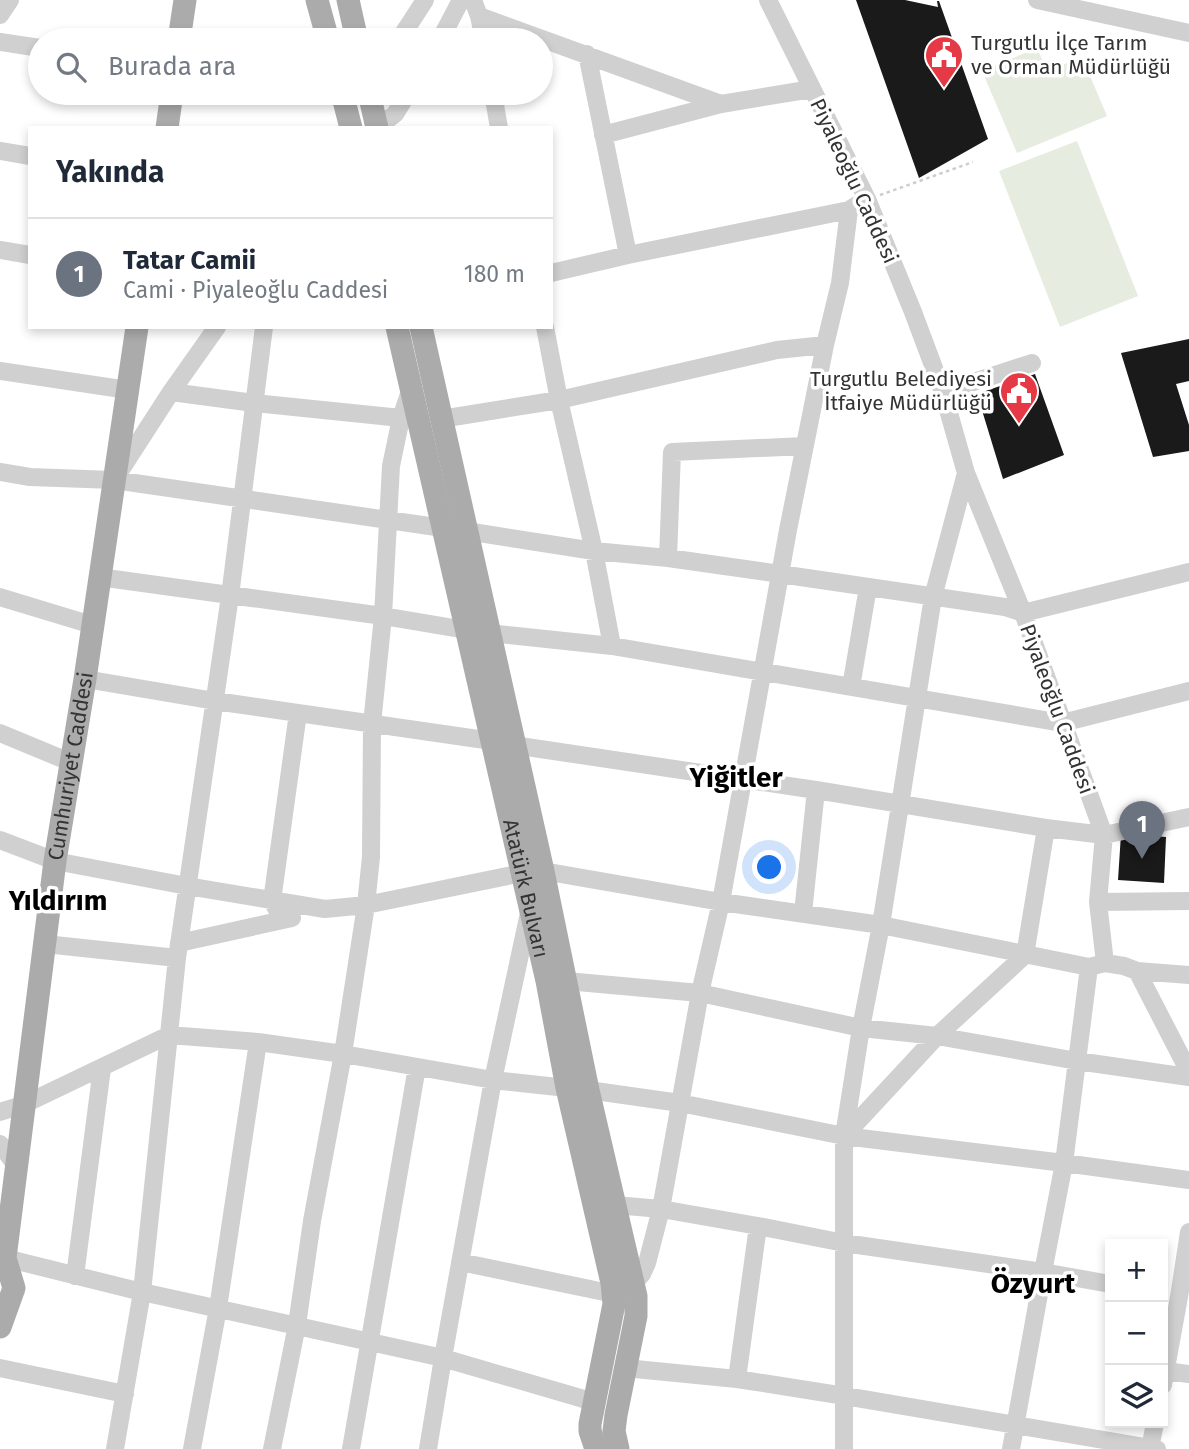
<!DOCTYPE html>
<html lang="tr">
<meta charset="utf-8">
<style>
:root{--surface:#fff;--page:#f6f6f7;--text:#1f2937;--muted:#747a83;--line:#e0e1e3;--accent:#7c3aed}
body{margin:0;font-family:"Fira Sans",sans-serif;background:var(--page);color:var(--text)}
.controls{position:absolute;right:21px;bottom:21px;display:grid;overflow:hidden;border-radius:0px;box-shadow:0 4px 10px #0003}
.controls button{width:63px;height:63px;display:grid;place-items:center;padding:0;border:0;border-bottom:2px solid var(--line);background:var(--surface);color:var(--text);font:35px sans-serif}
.you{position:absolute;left:770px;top:868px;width:24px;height:24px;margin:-18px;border:5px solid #fff;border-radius:50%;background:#1a73e8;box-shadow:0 0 0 10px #1a73e833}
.badge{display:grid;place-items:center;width:46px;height:46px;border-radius:50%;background:var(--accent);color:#fff;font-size:23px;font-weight:700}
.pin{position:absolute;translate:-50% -58px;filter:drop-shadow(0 2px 4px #0008)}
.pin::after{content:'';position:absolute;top:37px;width:24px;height:21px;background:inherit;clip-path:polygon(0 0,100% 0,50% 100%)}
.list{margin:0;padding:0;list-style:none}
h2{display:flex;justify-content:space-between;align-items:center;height:91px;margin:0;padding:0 28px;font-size:30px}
h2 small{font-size:23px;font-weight:400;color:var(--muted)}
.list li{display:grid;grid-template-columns:46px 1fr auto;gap:21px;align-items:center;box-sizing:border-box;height:112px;padding:0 28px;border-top:2px solid var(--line)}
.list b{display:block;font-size:26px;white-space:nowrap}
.list p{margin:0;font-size:23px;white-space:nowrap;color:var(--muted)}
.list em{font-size:23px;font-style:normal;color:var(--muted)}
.icon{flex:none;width:38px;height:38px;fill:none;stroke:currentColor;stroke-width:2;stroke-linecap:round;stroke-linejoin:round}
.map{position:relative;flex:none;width:1189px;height:1449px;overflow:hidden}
.search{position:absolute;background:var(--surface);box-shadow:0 4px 10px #0003;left:28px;top:28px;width:525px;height:77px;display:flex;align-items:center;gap:18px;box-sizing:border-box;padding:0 24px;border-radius:38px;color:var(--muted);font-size:26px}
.panel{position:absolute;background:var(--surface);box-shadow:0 4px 10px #0003;left:28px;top:126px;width:525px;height:203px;border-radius:0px}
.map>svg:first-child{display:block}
.green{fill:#e6ecdf}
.building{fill:#1a1a1a}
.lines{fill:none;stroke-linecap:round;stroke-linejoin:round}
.path{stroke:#cdcdcd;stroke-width:2.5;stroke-dasharray:3.5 3.5;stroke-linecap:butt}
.minor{stroke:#d0d0d0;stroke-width:18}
.major{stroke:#ababab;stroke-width:23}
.labels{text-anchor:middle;stroke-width:7;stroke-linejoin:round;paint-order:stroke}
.poi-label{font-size:21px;fill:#333;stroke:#fff;text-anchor:start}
.street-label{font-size:21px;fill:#333;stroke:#fff}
.district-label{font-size:28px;font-weight:bold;fill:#000;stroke:#fff}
</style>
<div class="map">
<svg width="1189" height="1449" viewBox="0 0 1189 1449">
<rect width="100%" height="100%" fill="#fff"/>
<path class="green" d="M1037,48l10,23 35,-14 25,59 -90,37 -35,-82z
M1077,141l61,155 -78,31 -61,-156z"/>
<path class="building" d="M856,0h49l33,7 -1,-6h2l49,138 -69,39z
M1189,339v42l-13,3 13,41v26l-36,6 -32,-104z
M1035,374l29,81 -61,24 -26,-85z
M1121,834l45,3 -2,46 -46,-3z"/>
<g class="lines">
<path class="path" d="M880,195l93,-33"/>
<path class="minor" d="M473,0l6,16 242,88
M768,0l99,199 46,113 30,80 23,81 57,140 81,222 -6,67 7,61 -16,4 -25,196 -21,109 -32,177
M1037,0l152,33
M0,15l10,-15
M479,16l5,24
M399,40l26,-40
M440,40l21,-40
M0,42l40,6
M587,54l41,201
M493,93l6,35
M377,128l18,-14 13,-21
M603,135l118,-31 91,-15
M0,151l30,5
M0,250l30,5
M551,273l77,-18 221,-45 18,-11
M545,327l14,73 35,151 18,95
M825,345l15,-62 9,-73
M0,371l128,19
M171,392l83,11 147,15
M943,392l89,-29
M441,419l118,-19 218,-50 48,-5 -37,185 -67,372 -21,91 -39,216 -14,54 -5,11 -9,10
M0,472l30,5 84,3 329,48
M118,474l53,-82 46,-65
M466,531l128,20 74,7 112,16 225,33 18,6 166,-41
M668,558l4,-106 133,-6
M99,577l284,39 83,14
M0,597l92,28
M489,633l123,13 450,77 127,-32
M85,679l130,22 277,40
M851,687l17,-100
M0,733l70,29
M513,745l303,45 -13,123
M816,790l230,38 58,7 85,-18
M0,840l55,21 132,25 138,23 41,-4 156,-32
M543,871l178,31 160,23 208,42
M1098,902l91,-1
M283,920l-11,-19 26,-188
M179,943l113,-25
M45,944l132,14
M1105,963l19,3 13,5 52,101
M1137,971l52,4
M566,981l134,12 161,35 76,8 140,25 112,16
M588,1090l92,13 164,33 220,27 125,17
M0,1112l25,-8 144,-69 89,7 85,12 150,26 74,8
M844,1136l93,-100 88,-81 21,-127
M0,1144l18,24
M615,1205l46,4 97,17 86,17 199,29 67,12
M0,1252l5,6 137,34 301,66 151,44
M460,1262l154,32
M75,1276l27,-208
M0,1368l125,26
M625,1368l112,11 108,17 312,53
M1166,1371l23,3
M737,1379l21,-153
M1163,1385l16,-88 10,-65
M115,1449l27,-157 35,-334 53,-362 34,-269
M192,1449l26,-141 40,-266
M272,1449l25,-124 15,-104 31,-167 23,-149 5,-48 1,-133 11,-108 8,-150 10,-48 10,-30
M351,1449l66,-382
M428,1449l15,-91 50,-278 36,-167
M844,1449v-313l17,-108 20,-103 52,-328 33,-124
M1150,1449l5,-26"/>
<g class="major">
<path d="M317,0l11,40"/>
<path d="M348,0l9,40"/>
<path d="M179,40l6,-40"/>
<path d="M342,93l9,35"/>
<path d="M369,93l8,35"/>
<path d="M167,128l5,-35"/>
<path id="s1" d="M397,327l150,654 20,107 45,195 2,21 -24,120v7l6,18"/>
<path d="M421,327l122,544 45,219 48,206v20l-20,99 -2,16 4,18"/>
<path id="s2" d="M0,1327l14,-39 -9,-30 50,-397 30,-182 52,-352"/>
</g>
</g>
<defs>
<symbol id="civic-pin" viewBox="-11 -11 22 30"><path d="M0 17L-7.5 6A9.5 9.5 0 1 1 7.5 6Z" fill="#e63946" stroke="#fff"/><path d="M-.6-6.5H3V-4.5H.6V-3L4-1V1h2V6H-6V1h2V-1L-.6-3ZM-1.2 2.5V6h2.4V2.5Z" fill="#fff"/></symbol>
</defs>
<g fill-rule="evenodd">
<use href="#civic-pin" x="922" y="33" width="44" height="60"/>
<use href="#civic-pin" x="997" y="369" width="44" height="60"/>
</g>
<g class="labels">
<g class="poi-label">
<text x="971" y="50">Turgutlu İlçe Tarım<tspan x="971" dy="24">ve Orman Müdürlüğü</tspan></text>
<text x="992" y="386" text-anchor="end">Turgutlu Belediyesi<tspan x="992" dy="24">İtfaiye Müdürlüğü</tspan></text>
</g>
<g class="street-label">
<text transform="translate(854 181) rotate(65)" y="7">Piyaleoğlu Caddesi</text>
<text transform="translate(1057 709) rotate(70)" y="7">Piyaleoğlu Caddesi</text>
<text dy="7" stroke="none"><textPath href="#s2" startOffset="569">Cumhuriyet Caddesi</textPath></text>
<text dy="7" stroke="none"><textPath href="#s1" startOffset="576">Atatürk Bulvarı</textPath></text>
</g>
<g class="district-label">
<text x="736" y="787">Yiğitler</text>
<text x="58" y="910">Yıldırım</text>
<text x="1033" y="1293">Özyurt</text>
</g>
</g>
</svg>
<div class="controls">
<button>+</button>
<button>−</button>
<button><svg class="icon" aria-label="layers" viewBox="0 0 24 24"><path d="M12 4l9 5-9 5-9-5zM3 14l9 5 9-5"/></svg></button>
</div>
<div class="you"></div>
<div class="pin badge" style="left:1142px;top:859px;background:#6b7280">1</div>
<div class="search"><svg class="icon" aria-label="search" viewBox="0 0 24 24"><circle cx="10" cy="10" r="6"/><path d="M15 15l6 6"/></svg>Burada ara</div>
<section class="panel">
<h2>Yakında<small></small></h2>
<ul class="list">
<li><span class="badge" style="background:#6b7280">1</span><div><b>Tatar Camii</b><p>Cami · Piyaleoğlu Caddesi</p></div><em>180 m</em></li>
</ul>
</section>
</div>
